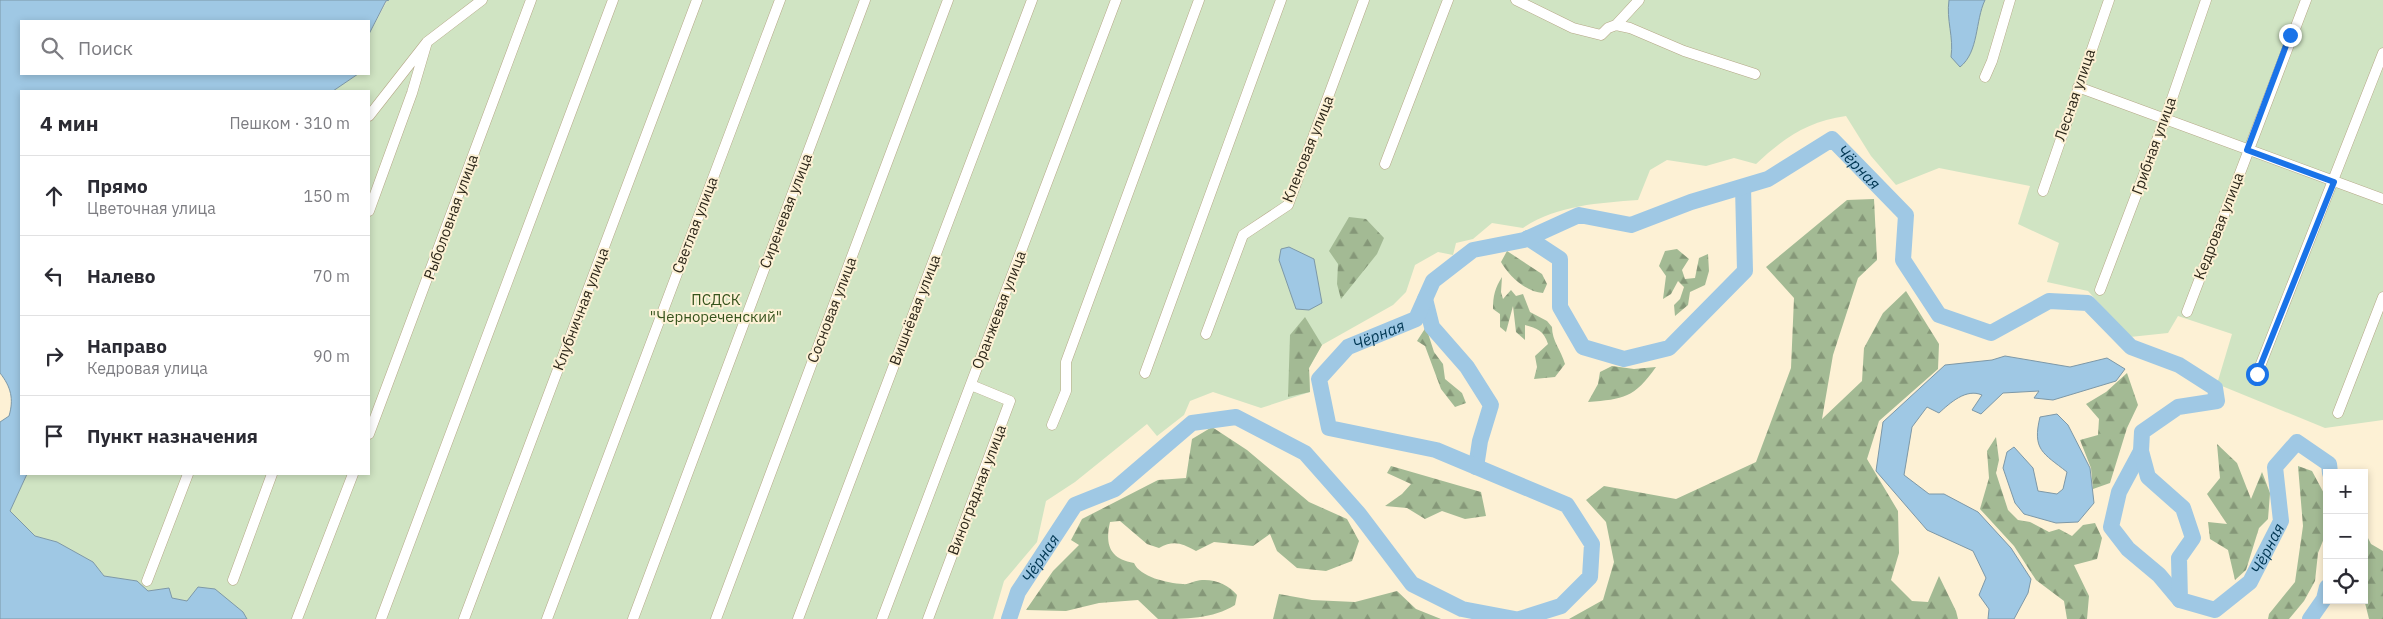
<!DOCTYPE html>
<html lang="ru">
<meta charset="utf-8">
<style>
:root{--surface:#fff;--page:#f7f7f7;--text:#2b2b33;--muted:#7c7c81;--line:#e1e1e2}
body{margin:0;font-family:"IBM Plex Sans",sans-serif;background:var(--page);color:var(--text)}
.controls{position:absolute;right:15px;bottom:15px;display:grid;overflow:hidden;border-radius:0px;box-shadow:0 2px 8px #0003}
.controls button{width:45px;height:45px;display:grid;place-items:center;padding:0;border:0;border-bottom:1px solid var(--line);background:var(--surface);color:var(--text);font:25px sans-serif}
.stop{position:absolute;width:15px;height:15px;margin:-11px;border:4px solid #1a73e8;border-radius:50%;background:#fff}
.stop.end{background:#1a73e8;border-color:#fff;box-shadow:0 1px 5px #0008}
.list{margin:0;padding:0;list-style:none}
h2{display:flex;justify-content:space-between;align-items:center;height:65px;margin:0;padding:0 20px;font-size:21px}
h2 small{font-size:16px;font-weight:400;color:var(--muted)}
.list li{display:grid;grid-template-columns:32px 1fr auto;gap:15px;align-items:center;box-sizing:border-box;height:80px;padding:0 20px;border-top:1px solid var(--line)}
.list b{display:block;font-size:19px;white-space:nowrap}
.list p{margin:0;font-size:16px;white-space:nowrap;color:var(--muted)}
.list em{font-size:16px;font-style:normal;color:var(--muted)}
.icon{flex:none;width:28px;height:28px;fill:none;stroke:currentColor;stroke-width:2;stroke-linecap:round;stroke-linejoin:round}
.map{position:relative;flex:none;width:2383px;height:619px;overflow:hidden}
.search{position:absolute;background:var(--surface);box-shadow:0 2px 8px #0003;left:20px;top:20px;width:350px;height:55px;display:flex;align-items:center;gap:12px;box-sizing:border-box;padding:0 18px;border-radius:0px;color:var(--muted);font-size:19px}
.panel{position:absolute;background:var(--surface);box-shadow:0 2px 8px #0003;left:20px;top:90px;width:350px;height:385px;border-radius:0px}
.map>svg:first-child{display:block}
.green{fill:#d0e4c3}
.forest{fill:url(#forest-firs)}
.water{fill:#9fc8e4;stroke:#7d98a7}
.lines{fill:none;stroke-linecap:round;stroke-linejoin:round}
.river{stroke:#9fc8e4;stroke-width:16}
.minor-casing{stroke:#b5a786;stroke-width:11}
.minor{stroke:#fff;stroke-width:10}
.route{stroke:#1a73e8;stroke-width:6}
.labels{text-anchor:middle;stroke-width:4;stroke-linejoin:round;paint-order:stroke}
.street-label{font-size:15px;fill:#2d271a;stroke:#fdf1d5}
.park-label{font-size:15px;fill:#36531c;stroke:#fdf1d5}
.water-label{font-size:16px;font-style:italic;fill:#013753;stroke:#fdf1d5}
</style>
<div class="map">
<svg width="2383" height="619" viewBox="0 0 2383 619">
<defs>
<pattern id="forest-firs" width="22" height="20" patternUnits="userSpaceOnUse" patternTransform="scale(1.25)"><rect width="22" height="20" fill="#a3ba94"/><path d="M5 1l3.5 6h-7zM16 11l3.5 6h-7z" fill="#859778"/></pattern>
</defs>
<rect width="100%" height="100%" fill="#fdf1d5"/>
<path class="green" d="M389,0h1994v420l-58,8 -108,-44 15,-50 -54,-18 -10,17 -38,4 -42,-46 -41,-9 12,-39 -41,-19 12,-38 -91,-18 -43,17 -25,-29 -25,-40c-38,5 -62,22 -90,48l-22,-6 -28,8 -39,-6 -17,10 -12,30c-39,3 -81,5 -115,28l-31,-5 -19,16 -17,4 -3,12 -15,-3 -23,13 -9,27 -13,13 -71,40 -13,23 1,24 -49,16 -48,-16 -23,9 -6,14 -27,21 -10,-12 -72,58 -29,19 -9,41 -33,39 -11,38h-746l-4,-7 -72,-14 -2,-10 -21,3 -11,-10 -33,-5 -11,-14 -36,-20 -22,-6 -25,-25 17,-37h342v-383h-36l25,-17h11v-40l18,-33z"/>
<path class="forest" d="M1874,199l3,61 -19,18 -25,77 -11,64 40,-38 2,-33 19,-35 23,-22 33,53 -1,25 -59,52 -12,38 31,52 1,42 -8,27 21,21 16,1 11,-26 17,35 2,8h-389l34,-19 11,-38 -8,-40 -20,-22 18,-14 72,13 80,-37 35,-94 3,-70 -28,-31 81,-67z
M1349,217l17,2 18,19 -7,16 -36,45 -4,-15 1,-20 -9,-13z
M1677,249l12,10 -7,11 3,9 10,-1 4,-20 9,-4 1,17 -4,14 -15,7 -2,13 -13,11 -1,-11 6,-6 4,-12 -6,-6 -7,13 -8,5 3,-23 -7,-10 6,-15z
M1507,251l35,23 5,10 -4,9c-17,-1 -34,-17 -42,-31z
M1502,277l-1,15 2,7 8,-9 5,6 7,-2 7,18 17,9 5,6c0,14 9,23 13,37l-10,13 -21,2 3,-12 -2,-11 13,-12c-4,-13 -11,-16 -23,-19v15l-9,-8 -3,-26 -7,26 -6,-5v-13l-7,-5c0,-13 2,-21 9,-32z
M1305,317l17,28 -13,23 1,24 -22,5 2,-62z
M1426,327l8,25 9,12 2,15 17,14 4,10 -11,4 -14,-18 -16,-43 -8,-5z
M1612,366l22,3 22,-2c-22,31 -32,32 -68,35l10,-18 2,-12z
M2127,373l11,32 -11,23 -17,55 -17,6 -2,-21 -11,-28 18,-5 1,-16 -13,-15 20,-12z
M1212,427l35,23 62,52 38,17 12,22 -7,20 -26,10 -29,-3 -20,-17 -7,-17 -17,12 -39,-4 -18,9c-15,-8 -22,-11 -37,-3l-12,-4 -27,-23 -10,1c-5,22 -1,37 24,41 6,14 33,20 49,21 6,1 12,-4 19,-4 13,-1 27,5 35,15l-2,10c-22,14 -50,14 -77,14l-20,-19 -39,3 -33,8 -40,-1 27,-39 26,-26 -8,-5 11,-21 76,-39 28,-2 6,-39z
M1996,437l3,23 -3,13 12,37 10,10 12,2 19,10 10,-3 13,7 11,-11 12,-2 7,15 -5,21 -23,6 15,31 -2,23h-20l-3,-18 -28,-21 -22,-34 -34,-37 9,-31 -2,-27z
M2217,444l20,19 14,36 11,-27 8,21 -2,26 -9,9 -13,42 -11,10 -7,-30 -18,-11 -2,-17 19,2 -20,-30 13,-16z
M1391,466l90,26 5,24 -21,3 -23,-8 -17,8 -18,-11 -22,-2 17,-12 9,-10 -24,-11z
M2298,466l14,5 15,28v32l-9,22 -3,28 -11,20 -15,18h-21l1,-5 26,-32 8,-56z
M2364,530l7,14 12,7v68h-14l-5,-20z
M1397,591l19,18 25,10h-168l6,-25 33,6 43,2z"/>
<path class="water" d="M0,0h389l-3,1 -17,33v-13h-348v53h337l-25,17h-312v383h6l-17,37 25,25 22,6 36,20 11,14 33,5 11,10 21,-3 3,10 15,3 11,-14 17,2 28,23 4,7h-247v-197l9,-6c5,-17 2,-29 -9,-43z
M1949,0h36c-10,21 -6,52 -25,67l-9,-10c3,-20 -5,-37 -2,-57z
M1289,247l25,12 8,44 -13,7 -13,-1 -17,-49 2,-11z
M2005,356l65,11 37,-9 18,11 -9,12 -63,19 -19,-2 5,-7 -36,2 -22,21 -9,-4 10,-15c-16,-7 -32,8 -43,18l-12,-6 -15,20 -8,48 25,19h15l34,18 33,36 20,31 -3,14 -14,26h-26l1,-10 -10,-14 7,-17 -13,-27 -46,-21 -51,-59 7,-49 62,-57 47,-5z
M2057,414l11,11 22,43 4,35 -16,19 -22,1 -32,-9 -9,-11 -12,-35 4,-16 7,-5 19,21 5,23 19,3 6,-5 4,-17c-24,-19 -35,-22 -27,-55z"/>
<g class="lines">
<g class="river">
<path d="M1528,238l32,21v48l23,40 41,12 45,-11 76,-77 -2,-84"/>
<path d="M1425,299l7,28 35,40 24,38 -11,36 -4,26"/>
<path d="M2141,451l-22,41 -8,35 17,22 31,26 21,25"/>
<path id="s1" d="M1009,619l9,-27 57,-87 40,-16 77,-66 44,-6 69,36 54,61 53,70 50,25 53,10"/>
<path id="s2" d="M1520,619l41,-13 29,-29 2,-33 -25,-39 -131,-55 -107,-22 -10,-49 29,-32 68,-28 17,-38 40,-31 51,-10 55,-25 52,10 60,-23 77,-23 64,-40 74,76 -3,45 36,55 52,18 58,-32 39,2 43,44 48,18 36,23 2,13 -39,6 -36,25 -1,19 7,26 35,31 10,30 -14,20 1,42 35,10 35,-28 31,-61 -6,-54 22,-25 32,22 1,9"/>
<path d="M2310,619l14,-20 3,-12"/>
</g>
<defs>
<path id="minor" d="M1516,0l57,28 28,7 7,-7 8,-3 14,3 54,23 71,23
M1616,25l23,-25
M1985,77l7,-16 18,-61
M2078,87l305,112
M369,116l58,-74 55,-42
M1385,164l63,-164
M2043,191l66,-191
M369,211l43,-118 15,-51
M2100,290l65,-171 41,-119
M2187,312l119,-312
M1206,334l37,-99 45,-30 76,-205
M1145,373l136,-373
M2257,374l126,-321
M2338,413l45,-116
M1052,425l14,-34v-29l133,-362
M369,434l162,-434
M233,580l39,-106
M147,581l41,-107
M297,619l56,-145
M381,619l232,-619
M464,619l233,-619
M547,619l233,-619
M633,619l232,-619
M716,619l232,-619
M798,619l234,-619
M882,619l234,-619
M928,619l82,-218 -39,-16"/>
</defs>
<use href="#minor" class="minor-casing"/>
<use href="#minor" class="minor"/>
</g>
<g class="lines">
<path class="route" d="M2257,374l77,-192 -87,-32 43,-115"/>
</g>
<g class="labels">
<g class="street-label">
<text transform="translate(2075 95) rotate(-71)" y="5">Лесная улица</text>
<text transform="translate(2154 146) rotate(-70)" y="5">Грибная улица</text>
<text transform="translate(1308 149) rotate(-68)" y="5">Кленовая улица</text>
<text transform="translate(786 211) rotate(-69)" y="5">Сиреневая улица</text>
<text transform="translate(451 217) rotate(-70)" y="5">Рыболовная улица</text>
<text transform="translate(695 225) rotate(-69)" y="5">Светлая улица</text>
<text transform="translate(2219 226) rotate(-69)" y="5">Кедровая улица</text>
<text transform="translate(581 309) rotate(-69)" y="5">Клубничная улица</text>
<text transform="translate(832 310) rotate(-69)" y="5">Сосновая улица</text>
<text transform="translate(915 310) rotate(-69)" y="5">Вишнёвая улица</text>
<text transform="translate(999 310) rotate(-69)" y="5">Оранжевая улица</text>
<text transform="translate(977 490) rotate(-69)" y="5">Виноградная улица</text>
</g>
<g class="park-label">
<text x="716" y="305">ПСДСК<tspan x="716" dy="17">"Чернореченский"</tspan></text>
</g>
<g class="water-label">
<text dy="6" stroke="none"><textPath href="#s2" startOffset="1098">Чёрная</textPath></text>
<text dy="6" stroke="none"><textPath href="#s2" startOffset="541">Чёрная</textPath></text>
<text dy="6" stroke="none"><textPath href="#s2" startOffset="1998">Чёрная</textPath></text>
<text dy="6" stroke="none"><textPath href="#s1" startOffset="69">Чёрная</textPath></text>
</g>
</g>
</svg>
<div class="controls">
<button>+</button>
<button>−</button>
<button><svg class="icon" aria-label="locate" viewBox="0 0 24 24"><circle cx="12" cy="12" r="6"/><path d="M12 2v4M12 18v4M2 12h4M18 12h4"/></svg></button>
</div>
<div class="stop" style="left:2257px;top:374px"></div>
<div class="stop end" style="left:2290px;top:35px"></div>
<div class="search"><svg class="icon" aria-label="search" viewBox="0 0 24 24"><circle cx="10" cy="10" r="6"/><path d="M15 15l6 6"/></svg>Поиск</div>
<section class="panel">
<h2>4 мин<small>Пешком · 310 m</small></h2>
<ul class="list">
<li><svg class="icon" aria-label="ahead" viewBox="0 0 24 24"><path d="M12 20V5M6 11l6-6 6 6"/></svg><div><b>Прямо</b><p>Цветочная улица</p></div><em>150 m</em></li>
<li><svg class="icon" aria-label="left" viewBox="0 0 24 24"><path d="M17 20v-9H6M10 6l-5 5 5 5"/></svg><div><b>Налево</b></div><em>70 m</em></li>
<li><svg class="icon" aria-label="right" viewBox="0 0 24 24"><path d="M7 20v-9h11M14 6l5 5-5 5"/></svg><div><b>Направо</b><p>Кедровая улица</p></div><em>90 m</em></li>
<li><svg class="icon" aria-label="arrive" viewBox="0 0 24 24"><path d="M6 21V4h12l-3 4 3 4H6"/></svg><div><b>Пункт назначения</b></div></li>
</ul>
</section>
</div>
